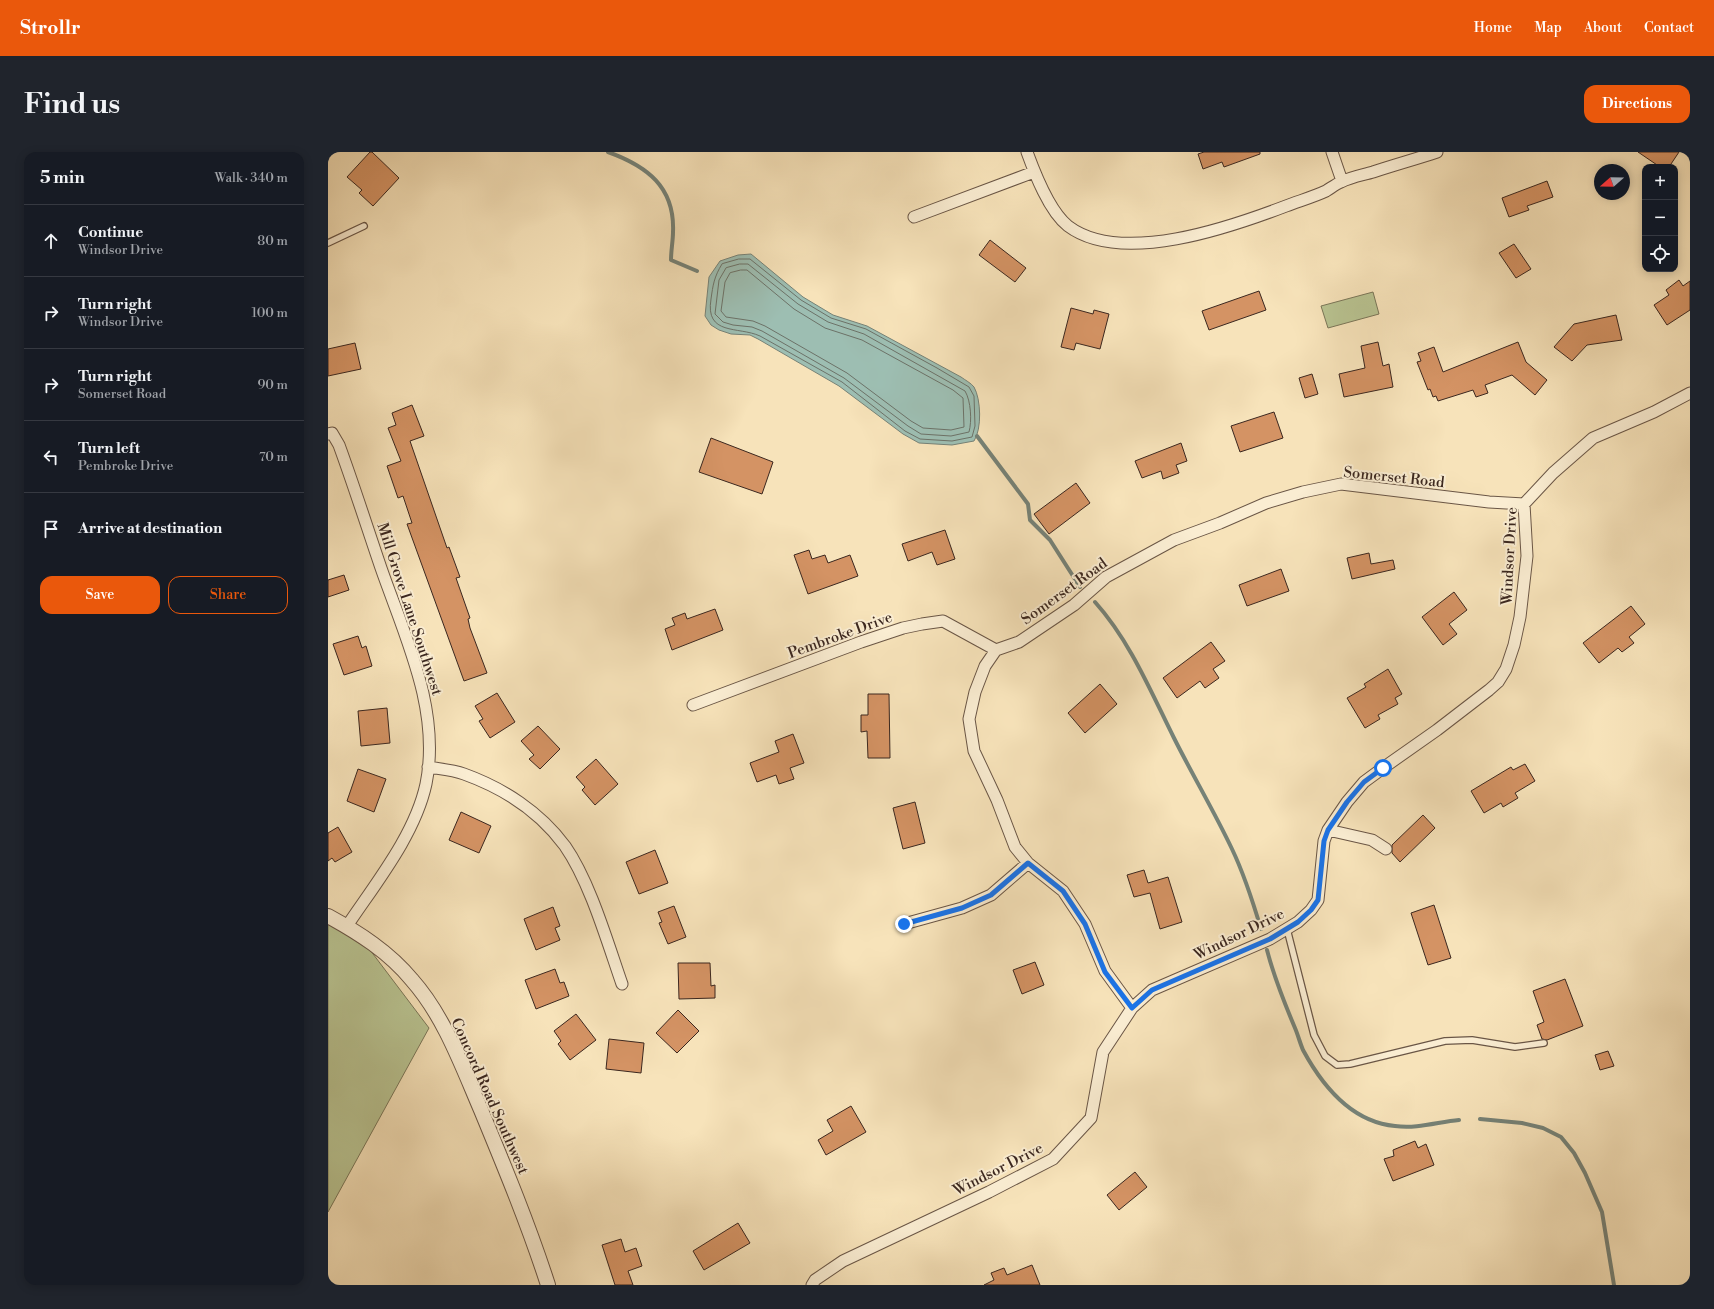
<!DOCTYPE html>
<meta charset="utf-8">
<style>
:root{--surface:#171b24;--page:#20242c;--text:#f1f3f6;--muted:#9ea1a6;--line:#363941;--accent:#ea580c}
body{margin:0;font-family:"Libre Bodoni",serif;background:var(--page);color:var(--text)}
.controls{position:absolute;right:12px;top:12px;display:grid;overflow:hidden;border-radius:8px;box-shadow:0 2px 10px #0003}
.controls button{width:36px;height:36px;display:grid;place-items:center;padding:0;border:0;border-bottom:1px solid var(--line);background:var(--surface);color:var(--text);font:20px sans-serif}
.compass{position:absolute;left:1266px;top:12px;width:36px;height:36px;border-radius:50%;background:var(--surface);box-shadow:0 2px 10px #0003;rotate:250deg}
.stop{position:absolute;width:12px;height:12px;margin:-9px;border:3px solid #1a73e8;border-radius:50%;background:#fff}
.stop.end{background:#1a73e8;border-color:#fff;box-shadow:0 1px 4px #0008}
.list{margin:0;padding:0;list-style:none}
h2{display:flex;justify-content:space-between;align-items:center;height:52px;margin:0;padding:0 16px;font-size:17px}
h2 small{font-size:13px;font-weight:400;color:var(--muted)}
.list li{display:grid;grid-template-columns:26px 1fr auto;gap:12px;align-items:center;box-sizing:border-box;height:72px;padding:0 16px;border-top:1px solid var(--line)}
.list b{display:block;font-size:15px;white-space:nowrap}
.list p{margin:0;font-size:13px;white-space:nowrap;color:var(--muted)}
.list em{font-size:13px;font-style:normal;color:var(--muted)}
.actions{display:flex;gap:8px;padding:12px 16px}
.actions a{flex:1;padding:9px 0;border:1px solid var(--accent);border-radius:12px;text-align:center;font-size:14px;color:var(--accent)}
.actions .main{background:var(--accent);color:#fff}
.icon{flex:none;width:22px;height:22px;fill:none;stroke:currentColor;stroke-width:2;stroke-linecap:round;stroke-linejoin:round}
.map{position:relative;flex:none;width:1362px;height:1133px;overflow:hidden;border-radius:12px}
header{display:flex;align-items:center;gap:24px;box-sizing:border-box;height:56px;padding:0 20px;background:var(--accent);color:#fff}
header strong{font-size:19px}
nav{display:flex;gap:22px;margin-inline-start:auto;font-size:14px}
.intro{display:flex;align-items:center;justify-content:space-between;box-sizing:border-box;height:96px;padding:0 24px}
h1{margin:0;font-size:28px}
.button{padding:10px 18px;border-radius:12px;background:var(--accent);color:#fff;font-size:14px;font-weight:700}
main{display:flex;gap:24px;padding:0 24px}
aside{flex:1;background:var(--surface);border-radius:12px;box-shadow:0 2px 10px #0003}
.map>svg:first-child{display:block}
.green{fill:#b9c492;stroke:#7a7658}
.water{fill:#9dbeb2;stroke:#768277}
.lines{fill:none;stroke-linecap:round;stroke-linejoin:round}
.shore{stroke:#6c7268;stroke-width:1}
.stream{stroke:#768277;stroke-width:4}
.building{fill:#d49364;stroke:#3b271f}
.service-casing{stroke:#6a5646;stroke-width:8}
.minor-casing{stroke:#6a5646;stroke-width:13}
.tertiary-casing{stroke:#6a5646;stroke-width:16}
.service{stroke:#faedd2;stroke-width:5.5}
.minor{stroke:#faedd2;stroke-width:11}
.tertiary{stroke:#faedd2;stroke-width:14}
.route{stroke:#1a73e8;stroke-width:5}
.labels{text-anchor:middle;stroke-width:4;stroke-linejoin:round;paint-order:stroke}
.street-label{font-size:15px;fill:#3b271f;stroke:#faedd2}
</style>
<header>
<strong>Strollr</strong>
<nav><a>Home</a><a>Map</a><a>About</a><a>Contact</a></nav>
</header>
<div class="intro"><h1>Find us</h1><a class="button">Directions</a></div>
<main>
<aside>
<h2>5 min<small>Walk · 340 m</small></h2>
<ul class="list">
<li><svg class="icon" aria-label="ahead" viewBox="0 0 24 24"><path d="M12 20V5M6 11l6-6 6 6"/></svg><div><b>Continue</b><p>Windsor Drive</p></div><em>80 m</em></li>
<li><svg class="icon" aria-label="right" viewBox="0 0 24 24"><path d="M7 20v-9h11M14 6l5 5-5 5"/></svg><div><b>Turn right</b><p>Windsor Drive</p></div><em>100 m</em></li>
<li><svg class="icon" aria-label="right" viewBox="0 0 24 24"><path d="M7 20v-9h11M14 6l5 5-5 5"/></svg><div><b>Turn right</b><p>Somerset Road</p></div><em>90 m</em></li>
<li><svg class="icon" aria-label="left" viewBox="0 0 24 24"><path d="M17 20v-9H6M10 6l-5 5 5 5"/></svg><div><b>Turn left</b><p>Pembroke Drive</p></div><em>70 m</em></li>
<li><svg class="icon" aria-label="arrive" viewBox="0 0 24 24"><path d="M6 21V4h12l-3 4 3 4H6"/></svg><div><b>Arrive at destination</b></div></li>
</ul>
<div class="actions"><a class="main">Save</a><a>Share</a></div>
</aside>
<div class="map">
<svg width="1362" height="1133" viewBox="0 0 1362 1133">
<rect width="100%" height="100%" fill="#f7e3ba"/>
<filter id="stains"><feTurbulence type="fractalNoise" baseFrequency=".005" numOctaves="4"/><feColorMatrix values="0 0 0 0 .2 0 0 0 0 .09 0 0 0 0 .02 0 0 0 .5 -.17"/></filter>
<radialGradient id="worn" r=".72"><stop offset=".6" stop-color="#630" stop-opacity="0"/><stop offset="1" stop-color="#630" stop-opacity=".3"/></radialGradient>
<path class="green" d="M1045,140l6,22 -51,14 -7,-22z
M0,764l36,26 65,86 -101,184z"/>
<path class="water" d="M423,102l52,43 30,18 34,11 94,51c4,3 10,6 13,10 7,12 8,42 0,54l-22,4 -33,-2 -16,-9 -64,-48 -81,-47 -8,-4 -19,-1 -12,-4 -8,-5 -6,-9 4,-39 11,-16 18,-6z"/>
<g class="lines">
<path class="shore" d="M411,107h11l51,41 30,18 35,11 71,39 32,19 5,9 1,30 -3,11 -20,4 -32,-2 -15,-8 -63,-49 -82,-46c-22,-10 -55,0 -49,-37 2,-14 3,-22 11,-35z
M412,112h8l50,40 30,18 36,12 101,57c6,10 7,30 4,41l-18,4 -30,-2 -13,-8 -64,-48 -82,-47 -10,-4 -19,-2 -10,-3 -8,-8 4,-34 7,-12z
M413,118h6l47,39 31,19 37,12 91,50 10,8 1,29 -13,3 -28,-2 -12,-7 -64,-48 -82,-47 -12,-5 -27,-4 -5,-6 4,-29 5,-9z"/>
<path class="stream" d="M280,0c39,14 67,35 65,80 0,9 -2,18 -2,28l26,11
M649,284l51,68 2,16 20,20 30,47
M767,450c35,39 56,90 79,136 19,38 40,73 58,111 12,25 21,53 29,80
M939,798c7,27 17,52 28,78 3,7 5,15 8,22 20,37 49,72 92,76 22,3 43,-4 64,-6
M1152,967l42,4 21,5 18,9 13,16 11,20 17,39 12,73"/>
</g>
<path class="building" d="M42,0h2l27,26 -26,28 -14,-13 3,-3 -15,-13z
M876,0h56v2l-36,13 -2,-5 -19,7 -5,-15z
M1310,0h41l-10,15h-9z
M1219,29l6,16 -26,9 2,4 -20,7 -7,-19z
M662,88l36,28 -11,14 -36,-27z
M1186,92l17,25 -15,9 -17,-25z
M1351,128l4,6 7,-5v29l-23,15 -13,-20 15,-10 -3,-5z
M931,139l7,19 -57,20 -7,-19z
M743,156l22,6 1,-4 15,4 -9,35 -24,-6 -2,7 -13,-3z
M1288,163l6,25 -35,5 -15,16 -18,-14 20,-23z
M1050,190l5,24 6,-2 4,23 -49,10 -5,-23 26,-6 -4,-22z
M1190,190l8,20 21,18 -12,15 -23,-20 -27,10 3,8 -12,4 -3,-7 -35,11 -2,-5 -3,1 -3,-8 -2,1 -11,-28 4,-1 -3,-8 16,-6 9,25z
M27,191l6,26 -33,7v-27z
M984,222l6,20 -13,4 -6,-20z
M84,253l12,31 -14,5 37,107 2,-1 11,30 -4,1 14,40 -2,1 2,9 17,45 -23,8 -57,-157 5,-1 -9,-27 -5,2 -11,-32 14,-5 -13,-33 8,-3 -4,-12z
M946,260l9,26 -43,14 -9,-26z
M383,286l62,24 -11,32 -63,-22z
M853,291l6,18 -11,4 3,8 -16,6 -2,-8 -19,7 -7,-17z
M748,331l14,20 -41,31 -15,-20z
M617,378l10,29 -18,6 -5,-13 -24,9 -6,-17z
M481,398l3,9 13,-4 3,8 22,-8 8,21 -50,18 -14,-39z
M1041,401l2,11 22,-4 2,9 -43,10 -5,-21z
M953,417l8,22 -42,15 -8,-21z
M16,423l5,15 -21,7v-17z
M1126,440l13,18 -18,14 8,10 -14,11 -21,-28z
M1303,454l14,18 -16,13 5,6 -12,9 -4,-4 -19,15 -16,-20z
M387,457l8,21 -51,20 -7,-21 10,-4 -3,-7 13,-5 2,6z
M30,484l4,12 4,-2 6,20 -28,9 -11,-31z
M883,490l14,19 -12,8 6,9 -14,10 -5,-7 -23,17 -14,-20z
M1060,517l14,25 -7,4 3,6 -20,11 2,4 -15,9 -18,-30 19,-11 -2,-3z
M772,532l17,20 -32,29 -17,-20z
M169,541l18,29 -25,16 -11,-17 4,-2 -8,-13z
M540,542h21l1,64h-22l-1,-27 -6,1v-17h7z
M59,556l3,35 -29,3 -3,-35z
M210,574l22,23 -20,20 -11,-10 5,-4 -13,-14z
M465,582l11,29 -14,5 4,11 -15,5 -3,-9 -19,7 -7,-19 29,-11 -4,-11z
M268,607l22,25 -23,21 -13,-15 3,-3 -9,-10z
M1197,612l10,17 -20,12 3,5 -15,9 -2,-4 -17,10 -13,-22 40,-24 2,3z
M30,617l28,10 -12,33 -27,-11z
M587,650l10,41 -22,6 -10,-41z
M133,660l30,14 -12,27 -30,-13z
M1095,663l12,13 -35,34 -8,-9v-8z
M10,675l14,25 -17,10 -3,-4 -4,3v-28z
M327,698l13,33 -29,11 -13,-32z
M816,718l4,13 20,-6 14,45 -22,7 -10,-36 -16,4 -7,-22z
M1106,753l17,53 -23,7 -17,-52z
M346,754l12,31 -18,7 -9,-21 3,-1 -4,-10z
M225,755l7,19 -5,2 5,12 -24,10 -12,-31z
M707,810l9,23 -22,9 -9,-24z
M350,811h32l1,23 4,-1v13l-36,1z
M227,817l5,14 4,-1 5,14 -33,13 -11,-29z
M1237,827l18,47 -36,14 -5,-1 -5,-14 7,-3 -11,-31z
M350,858l21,21 -22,22 -21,-20z
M248,862l20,26 -26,20 -12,-16 3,-3 -7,-10z
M281,887l35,4 -3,30 -35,-4z
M1280,899l6,15 -14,4 -5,-15z
M523,954l15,26 -40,23 -8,-15 15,-9 -6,-11z
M1087,989l3,7 8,-4 8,21 -41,16 -9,-22 10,-3 -1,-6z
M807,1020l12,15 -28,23 -12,-15z
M410,1071l12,20 -46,27 -11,-19z
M293,1087l4,13 11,-4 6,18 -14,5 5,14h-18l-13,-40z
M704,1113l8,20h-56l10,-5 -3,-7 13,-5 3,7z"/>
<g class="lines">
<defs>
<path id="service" d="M0,91l36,-17
M959,777l27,106 11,21 12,9 13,-1 95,-23 27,-1 43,7 29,-4"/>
<path id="minor" d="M699,0c8,22 22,59 41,74 53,40 163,1 218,-20 13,-5 27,-9 40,-15 5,-3 10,-7 15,-9 10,-5 22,-7 32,-10 21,-7 43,-13 64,-20
M1004,0l10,29
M586,65l120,-45
M0,282l4,-1 7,12c15,41 28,82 42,123 24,69 60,142 45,216 -11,51 -51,100 -79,142
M365,553l168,-63 42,-14 19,-4 21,-3 53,29
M100,615c12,2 25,3 36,7 39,14 76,38 101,72 25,36 42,95 57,138
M1000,678l44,10 14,9
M576,772l58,-16 29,-13 37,-32
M804,856l-27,-37 -20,-47 -22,-33 -35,-28 -13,-16 -18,-47 -23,-49 -5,-32 6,-27 10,-26 11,-16 23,-8 55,-37 32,-28 68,-37 46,-17 46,-20 37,-11 38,-8 148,18 35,2
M484,1133l3,-5 28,-19 146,-69 64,-33 38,-41 12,-66 29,-44 20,-18 118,-51 28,-17 13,-12 7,-10 6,-59 4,-11 19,-28 17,-20 19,-14 54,-38 52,-40 9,-8 8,-13 8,-24 6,-28 7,-61 -3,-52 29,-31 40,-35 61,-26 36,-19"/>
<path id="tertiary" d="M0,764c31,17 61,36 84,64 32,36 50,86 69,130 24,58 48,116 67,175"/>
</defs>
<use href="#service" class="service-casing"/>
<use href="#minor" class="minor-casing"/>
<use href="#tertiary" class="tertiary-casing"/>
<use href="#service" class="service"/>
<use href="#minor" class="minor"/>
<use href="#tertiary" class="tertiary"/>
</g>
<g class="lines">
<path class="route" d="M576,772l58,-16 29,-13 37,-32 35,28 22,33 20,48 27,36 20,-18 118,-51 28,-17 13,-12 7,-10 6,-59 4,-11 19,-28 17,-20 19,-14"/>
</g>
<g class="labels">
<g class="street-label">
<text transform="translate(1066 325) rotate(6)" y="5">Somerset Road</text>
<text transform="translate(1181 404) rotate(-87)" y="5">Windsor Drive</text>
<text transform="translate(736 439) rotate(-36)" y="5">Somerset Road</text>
<text transform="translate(82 457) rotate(72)" y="5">Mill Grove Lane Southwest</text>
<text transform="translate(512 483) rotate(-20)" y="5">Pembroke Drive</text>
<text transform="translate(911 782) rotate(-26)" y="5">Windsor Drive</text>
<text transform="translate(162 944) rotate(66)" y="5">Concord Road Southwest</text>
<text transform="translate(670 1017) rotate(-27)" y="5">Windsor Drive</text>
</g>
</g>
<rect width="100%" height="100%" filter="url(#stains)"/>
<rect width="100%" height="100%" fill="url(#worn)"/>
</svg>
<div class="controls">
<button>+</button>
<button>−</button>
<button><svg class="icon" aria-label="locate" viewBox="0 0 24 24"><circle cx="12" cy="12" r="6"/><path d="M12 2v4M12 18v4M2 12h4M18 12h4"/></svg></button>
</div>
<svg class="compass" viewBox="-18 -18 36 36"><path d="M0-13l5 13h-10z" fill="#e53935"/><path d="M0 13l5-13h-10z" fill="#9ea1a6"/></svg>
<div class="stop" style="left:1055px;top:616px"></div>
<div class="stop end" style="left:576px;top:772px"></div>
</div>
</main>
